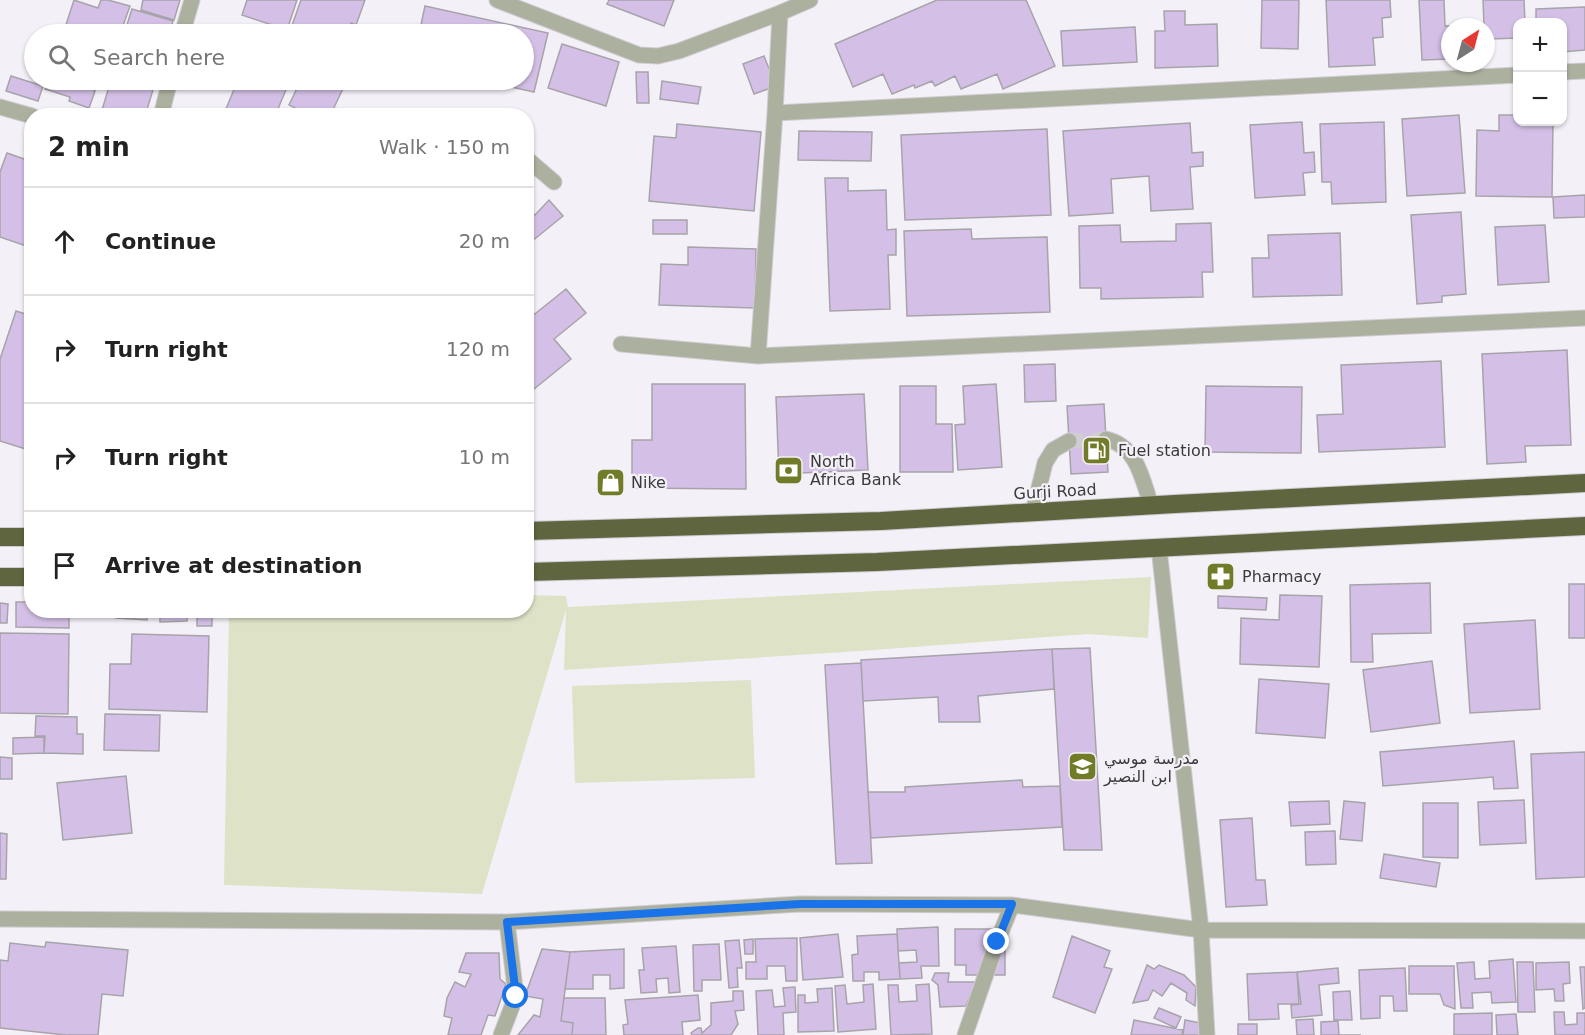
<!DOCTYPE html>
<meta charset="utf-8">
<style>
:root{--surface:#fff;--page:#f6f6f6;--text:#222;--muted:#767676;--line:#e0e0e0}
body{margin:0;font-family:"DejaVu Sans",Cairo,sans-serif;background:var(--page);color:var(--text)}
.controls{position:absolute;right:18px;top:18px;display:grid;overflow:hidden;border-radius:12px;box-shadow:0 2px 4px #0004}
.controls button{width:54px;height:54px;display:grid;place-items:center;padding:0;border:0;border-bottom:2px solid var(--line);background:var(--surface);color:var(--text);font:30px sans-serif}
.compass{position:absolute;left:1441px;top:18px;width:54px;height:54px;border-radius:50%;background:var(--surface);box-shadow:0 2px 4px #0004;rotate:36deg}
.stop{position:absolute;width:18px;height:18px;margin:-14px;border:4px solid #1a73e8;border-radius:50%;background:#fff}
.stop.end{background:#1a73e8;border-color:#fff;box-shadow:0 2px 6px #0008}
.list{margin:0;padding:0;list-style:none}
h2{display:flex;justify-content:space-between;align-items:center;height:78px;margin:0;padding:0 24px;font-size:26px}
h2 small{font-size:20px;font-weight:400;color:var(--muted)}
.list li{display:grid;grid-template-columns:39px 1fr auto;gap:18px;align-items:center;box-sizing:border-box;height:108px;padding:0 24px;border-top:2px solid var(--line)}
.list b{display:block;font-size:22px;white-space:nowrap}
.list em{font-size:20px;font-style:normal;color:var(--muted)}
.icon{flex:none;width:33px;height:33px;fill:none;stroke:currentColor;stroke-width:2;stroke-linecap:round;stroke-linejoin:round}
.map{position:relative;flex:none;width:1585px;height:1035px;overflow:hidden}
.search{position:absolute;background:var(--surface);box-shadow:0 2px 4px #0004;left:24px;top:24px;width:510px;height:66px;display:flex;align-items:center;gap:15px;box-sizing:border-box;padding:0 21px;border-radius:33px;color:var(--muted);font-size:22px}
.panel{position:absolute;background:var(--surface);box-shadow:0 2px 4px #0004;left:24px;top:108px;width:510px;height:510px;border-radius:24px}
.map>svg:first-child{display:block}
.green{fill:#dee3c8}
.building{fill:#d4c0e6;stroke:#a7a3aa;stroke-width:1.5}
.lines{fill:none;stroke-linecap:round;stroke-linejoin:round}
.minor-tunnel{stroke:#cfccd2;stroke-width:15;stroke-dasharray:15 8;stroke-linecap:butt}
.minor-casing{stroke:#cfccd2;stroke-width:17}
.highway-casing{stroke:#cfccd2;stroke-width:20}
.minor{stroke:#acb09e;stroke-width:15}
.highway{stroke:#5f653f;stroke-width:18}
.route{stroke:#1a73e8;stroke-width:8}
.labels{text-anchor:middle;stroke-width:4.5;stroke-linejoin:round;paint-order:stroke}
.poi-label{font-size:16px;fill:#3b3a3c;stroke:#f4f0f7;text-anchor:start}
.street-label{font-size:16px;fill:#3b3a3c;stroke:#f4f0f7}
</style>
<div class="map">
<svg width="1585" height="1035" viewBox="0 0 1585 1035">
<rect width="100%" height="100%" fill="#f4f0f7"/>
<path class="green" d="M1151,577l-3,61 -60,-4 -228,17 -296,19 2,-60 -84,284 -258,-9 5,-274 297,-1 1,-15 39,1 2,11z
M751,680l4,98 -180,5 -3,-97z"/>
<path class="building" d="M74,0l24,8 3,-8h7l22,6 -10,28 -7,-2 -1,2h-49z
M143,0h37l-6,20 -33,-10z
M247,0h50l-10,30 -45,-15z
M301,0h64l-9,25 -5,-2 -4,11h-47l-10,-3z
M609,0h65l-10,26 -57,-22z
M937,0h89l29,66 -52,23 -6,-15 -36,15 -6,-13 -20,10 -3,-5 -17,7 -1,-3 -22,9 -9,-20 -30,13 -18,-43z
M1262,0h37l-1,49 -37,-1z
M1326,0h64l1,17 -9,1 1,19 -10,1 2,27 -46,2z
M1419,0h25l1,26 39,-1 -1,-25h41l1,22h-7v16l-29,1v19h-3v-31h-36v32l-28,1z
M425,6l123,27 -14,59 -54,-12h44v-46h-105z
M1585,7v43l-23,2v-30h-26v-13z
M132,9l41,12 -4,13h-45z
M1164,11h21v14l32,-1 1,42 -63,2v-37h10z
M1135,27l2,35 -74,4 -2,-35z
M562,44l57,18 -13,44 -58,-18z
M764,56l12,30 -22,8 -11,-30z
M636,72h12l1,31h-12z
M11,76l32,10 -5,15 -32,-10z
M48,80h49l-4,10 2,1 -6,17 -20,-7 1,-4 -25,-8z
M111,80h45l-11,36h-26l-17,-6z
M238,80h52l-15,36h-52z
M301,80h15l17,8 3,-8h11l-17,36h-19l-22,-11z
M662,81l39,6 -3,17 -38,-5z
M1459,115l6,78 -58,3 -5,-77z
M1499,115h19v7h35l-1,75 -76,-1 1,-66 22,1z
M1302,122l2,31 10,-1 1,20 -12,1 2,22 -50,3 -5,-73z
M1384,122l2,80 -54,2 -1,-22h-9l-2,-58z
M1190,123l2,30 11,-1v14l-13,1 3,42 -42,2 -2,-35 -38,3 2,34 -44,3 -6,-85z
M677,124l84,8 -7,79 -105,-10 5,-65 22,2z
M1047,129l4,86 -146,5 -4,-85z
M799,131l73,1 -1,29 -73,-1z
M7,153l23,8 2,-5v92l-32,-11v-65z
M825,178h23v13l38,-1 1,40 9,-1v26h-8l2,54 -60,2z
M1585,195v22l-31,1 -1,-21z
M549,200l14,16 -37,30v-39l9,8z
M1461,212l5,82 -24,2v6l-25,2 -6,-89z
M653,220h34v14h-34z
M1211,223l2,49h-11l1,25 -102,2v-11h-21l-1,-62 41,-1 1,17 55,-1v-17z
M1545,225l4,57 -51,3 -3,-58z
M971,229l1,10 75,-2 3,75 -143,4 -3,-85z
M1340,233l2,62 -89,2 -1,-39h17l-1,-23z
M688,247l68,2 -1,59 -96,-3 2,-41 27,1z
M566,289l20,24 -32,26 17,20 -37,30 -8,-8v-60z
M16,311l16,5v135l-32,-10v-82z
M1567,350l4,95 -46,1 1,16 -39,2 -5,-110z
M1441,361l4,86 -126,5 -2,-37 26,-1 -2,-49z
M1055,364l1,37 -31,1 -1,-37z
M652,384h93l1,105 -114,-1v-48h20z
M996,384l6,83 -44,3 -3,-45 10,-1 -2,-38z
M900,386h36v38h16l1,48h-53z
M1206,386l96,1 -1,66 -96,-1z
M864,394l4,76 -89,4 -3,-77z
M1104,404l4,68 -37,2 -4,-68z
M1430,583l1,50 -59,1 1,28h-22l-1,-77z
M1569,584h16v54h-16z
M1280,595l42,1 -3,71 -79,-3 1,-46 38,2z
M1218,596l49,2 -1,12 -48,-2z
M16,602h16v8h37v18l-53,-1z
M0,603l8,1 -1,19h-7z
M116,610h32l-1,10 -31,-2z
M160,610h27v11l-27,1z
M197,610h15v16h-15z
M1535,620l5,89 -70,4 -6,-89z
M0,633l69,1 -1,80 -68,-1z
M132,634l77,2 -2,76 -98,-3 1,-45h21z
M1090,648l12,202h-38l-12,-201z
M1052,649l2,40 -76,7 2,26h-41l-1,-25 -75,4 -2,-41z
M1432,661l8,62 -69,9 -8,-62z
M861,663l11,200 -36,1 -11,-199z
M1259,679l70,5 -4,54 -69,-5z
M105,714l55,1 -1,36 -55,-1z
M36,716l41,1v17h6v20l-39,-1 1,-17h-10z
M44,737v16l-31,1v-16z
M1514,741l4,47 -24,1 -1,-12 -110,9 -3,-34z
M1585,752v125l-49,2 -5,-125z
M0,757l12,1v21h-12z
M126,776l6,57 -69,7 -6,-57z
M1022,780l1,7 37,-1 2,41 -191,11 -3,-46h37v-5z
M1524,800l2,43 -46,2 -2,-43z
M1329,801l1,23 -39,2 -2,-24z
M1344,801l21,2 -3,38 -22,-2z
M1423,803h35v55l-35,-1z
M1252,818l4,62h9l2,25 -41,2 -6,-87z
M1335,831l1,33 -30,1 -1,-33z
M0,833l7,1 -1,45h-6z
M1384,854l56,9 -4,24 -56,-9z
M938,927l1,39h-18l1,12 -22,1 -1,-16 18,-1 -1,-12 -18,1 -1,-22z
M955,929h50v46h-39v-10h-11z
M838,934l5,43 -40,3 -3,-42z
M897,934l3,45 -21,1v-8h-15v9h-11l-1,-26 6,-1 -1,-18z
M1072,936l38,15 -6,16 8,2 -17,44 -42,-16z
M797,938v43h-11l-1,-15h-18v13h-21v-17h10l-1,-23z
M753,939v15h-8l-1,-14z
M739,940l3,28h-5l1,19 -9,1 -4,-47z
M46,942l82,8 -5,46 -21,-2 -4,41h-32l-66,-7v-68l8,1 2,-18 35,4z
M719,944l2,36h-19v11h-8l-1,-46z
M676,946l4,46 -11,1 -1,-15 -12,1 1,13 -16,1 -2,-23h5l-2,-22z
M542,949l28,3 -9,69 12,2 -1,12h-54l16,-20 6,2 3,-18 -18,-3z
M624,949v39l-14,1v-14h-17v14h-28l5,-37z
M466,953h33l1,26 6,5 -11,32 -7,-1 -7,20h-33l4,-17 -8,-2 3,-18 8,-16 10,5 6,-13 -12,-2z
M1513,959l3,43 -24,1 -1,-11 -19,1 1,15h-12l-4,-45 17,-1 1,17 15,-1 -1,-17z
M1517,962h16l2,50h-17z
M1569,962l1,21 -7,1 1,17h-9l-1,-12 -18,1v-27z
M1147,965l7,4 5,-4 25,10 12,12 -1,19 -9,-6 1,-7 -16,-10 -9,13 -9,-6 -5,10 -15,3z
M1409,966h45l1,43 -11,-4 -4,-11h-31z
M1580,967h5v41l-2,1z
M1338,968l1,15 -20,2 3,30 -30,3 -1,-13 10,-1 -4,-32z
M1405,968l2,43h-13l-1,-15h-13v22l-19,1 -2,-49z
M1297,972l2,32h-21l1,15 -30,1 -2,-46z
M935,973h14l-1,9h28l-10,24 -26,1 -2,-22 -6,-5z
M873,984l3,45 -38,3 -3,-46 10,-1 2,19 17,-2 -1,-17z
M929,984l3,50 -41,1 -3,-50h10l1,17 18,-1 -1,-16z
M795,987l1,25 -13,1 1,22h-26l-2,-44 16,-1 2,17 11,-1 -2,-18z
M832,988l2,43 -36,1v-37h7v8l13,-1 -1,-13z
M733,991h10l1,19 -9,1 3,13 -7,11h-39l-1,-2 7,-5h3l1,5 9,-8v-22l22,-2z
M1350,991l2,29h-18l-1,-28z
M698,995l2,25 -18,2 1,13h-59l-1,-10 5,-1 -3,-24z
M564,998h41l1,37h-34l1,-12 -12,-2z
M1159,1008l22,9 -5,11 -22,-10z
M1554,1012h10l1,13 12,-1v-11h8v22h-30z
M1492,1013v22h-38v-21z
M1516,1014l2,21h-21l-1,-20z
M1313,1019l1,16h-17l-1,-15z
M1134,1020l49,10 -1,5h-51z
M1185,1020l21,4 -2,11h-21z
M1338,1021l1,14h22h-40v-13z
M1238,1024h19v11h-19z"/>
<g class="lines">
<path class="minor-tunnel" d="M1069,441l37,-2"/>
<defs>
<path id="minor" d="M497,0l142,55 19,1 21,-5 101,-38 30,-13
M182,34l10,-34
M1562,72l23,-1
M0,107l32,9
M775,113l5,-100
M161,116l9,-36
M526,158l28,24
M621,344l137,12 827,-38
M758,356l17,-243 743,-38
M1106,439c31,7 36,39 45,66
M1033,512l12,-49 8,-13 16,-9
M1159,548l42,382 6,105
M0,919l507,3 293,-18 212,1 189,25 384,1
M501,1035l15,-39 -9,-74
M965,1035l32,-93 15,-37"/>
<path id="highway" d="M526,531l355,-10 294,-17 410,-21
M0,537h32
M526,572l351,-10 708,-36
M0,577h32"/>
</defs>
<use href="#minor" class="minor-casing"/>
<use href="#highway" class="highway-casing"/>
<use href="#minor" class="minor"/>
<use href="#highway" class="highway"/>
</g>
<g class="lines">
<path class="route" d="M516,996l-9,-74 293,-18h212l-15,38"/>
</g>
<defs>
<symbol id="fuel-square" viewBox="-11 -11 22 22"><rect x="-9" y="-9" width="18" height="18" rx="4" fill="#727b27" stroke="#f4f0f7"/><path d="M-5.5-6h7V0h2V4h1.3V-2.5L3-4.5l.8-.8L6-3V5H2.5V1h-1V6h-7ZM-4.2-4.7v3.2H.2V-4.7Z" fill="#fff"/></symbol>
<symbol id="bank-square" viewBox="-11 -11 22 22"><rect x="-9" y="-9" width="18" height="18" rx="4" fill="#727b27" stroke="#f4f0f7"/><path d="M-6-4H6V4H-6ZM0-2.3a2.3 2.3 0 1 0 0 4.6a2.3 2.3 0 1 0 0-4.6Z" fill="#fff"/></symbol>
<symbol id="shop-square" viewBox="-11 -11 22 22"><rect x="-9" y="-9" width="18" height="18" rx="4" fill="#727b27" stroke="#f4f0f7"/><path d="M-5-2.5h2.3a2.7 3.5 0 0 1 5.4 0H5L5.5 6h-11ZM-1.5-2.5h3a1.5 2.3 0 0 0-3 0Z" fill="#fff"/></symbol>
<symbol id="pharmacy-square" viewBox="-11 -11 22 22"><rect x="-9" y="-9" width="18" height="18" rx="4" fill="#727b27" stroke="#f4f0f7"/><path d="M-2-6h4v4h4v4h-4v4h-4v-4h-4v-4h4Z" fill="#fff"/></symbol>
<symbol id="school-square" viewBox="-11 -11 22 22"><rect x="-9" y="-9" width="18" height="18" rx="4" fill="#727b27" stroke="#f4f0f7"/><path d="M0-5L7-2L0 1L-7-2ZM-4 1L0 2.5L4 1V4Q0 6-4 4Z" fill="#fff"/></symbol>
</defs>
<g fill-rule="evenodd">
<use href="#fuel-square" x="1080" y="434" width="33" height="33"/>
<use href="#bank-square" x="772" y="454" width="33" height="33"/>
<use href="#shop-square" x="594" y="466" width="33" height="33"/>
<use href="#pharmacy-square" x="1204" y="560" width="33" height="33"/>
<use href="#school-square" x="1066" y="750" width="33" height="33"/>
</g>
<g class="labels">
<g class="poi-label">
<text x="1118" y="456">Fuel station</text>
<text x="810" y="467">North<tspan x="810" dy="18">Africa Bank</tspan></text>
<text x="631" y="488">Nike</text>
<text x="1242" y="582">Pharmacy</text>
<text x="1104" y="764">مدرسة موسي<tspan x="1104" dy="18">ابن النصير</tspan></text>
</g>
<g class="street-label">
<text transform="translate(1055 491) rotate(-3)" y="6">Gurji Road</text>
</g>
</g>
</svg>
<div class="controls">
<button>+</button>
<button>−</button>
</div>
<svg class="compass" viewBox="-18 -18 36 36"><path d="M0-13l5 13h-10z" fill="#e53935"/><path d="M0 13l5-13h-10z" fill="#767676"/></svg>
<div class="stop" style="left:516px;top:996px"></div>
<div class="stop end" style="left:997px;top:942px"></div>
<div class="search"><svg class="icon" aria-label="search" viewBox="0 0 24 24"><circle cx="10" cy="10" r="6"/><path d="M15 15l6 6"/></svg>Search here</div>
<section class="panel">
<h2>2 min<small>Walk · 150 m</small></h2>
<ul class="list">
<li><svg class="icon" aria-label="ahead" viewBox="0 0 24 24"><path d="M12 20V5M6 11l6-6 6 6"/></svg><div><b>Continue</b></div><em>20 m</em></li>
<li><svg class="icon" aria-label="right" viewBox="0 0 24 24"><path d="M7 20v-9h11M14 6l5 5-5 5"/></svg><div><b>Turn right</b></div><em>120 m</em></li>
<li><svg class="icon" aria-label="right" viewBox="0 0 24 24"><path d="M7 20v-9h11M14 6l5 5-5 5"/></svg><div><b>Turn right</b></div><em>10 m</em></li>
<li><svg class="icon" aria-label="arrive" viewBox="0 0 24 24"><path d="M6 21V4h12l-3 4 3 4H6"/></svg><div><b>Arrive at destination</b></div></li>
</ul>
</section>
</div>
